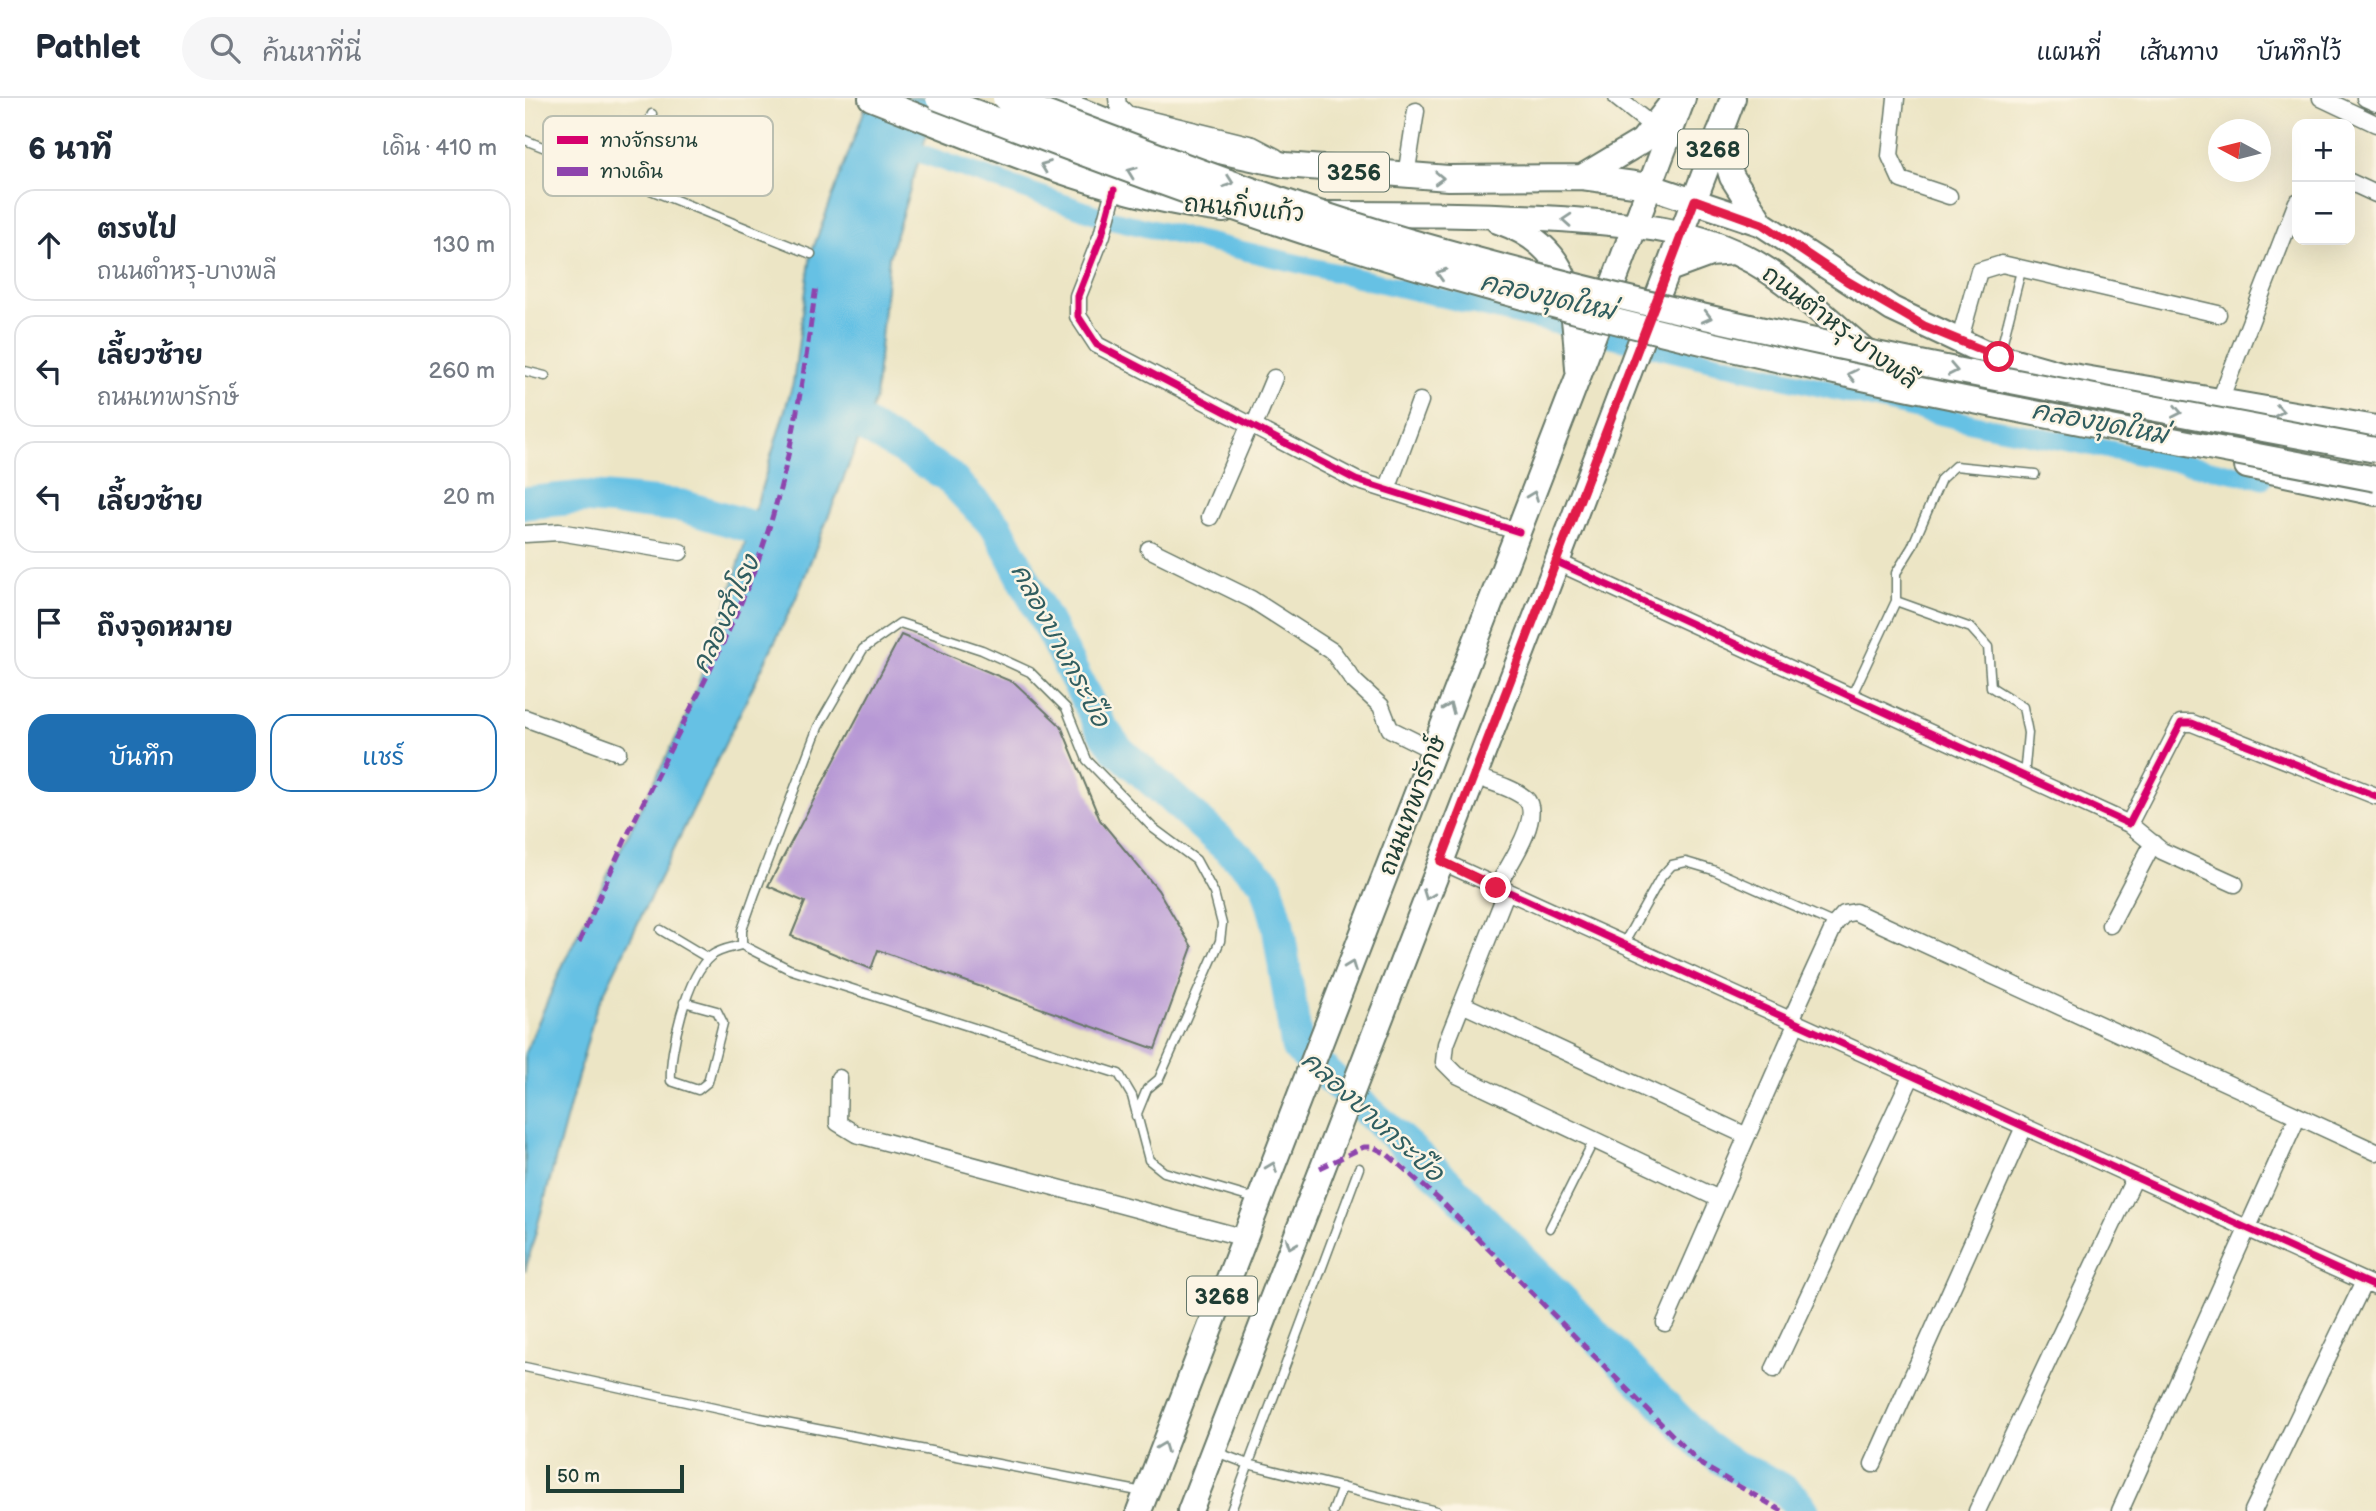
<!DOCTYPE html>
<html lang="th">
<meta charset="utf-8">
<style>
:root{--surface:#fff;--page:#f6f6f7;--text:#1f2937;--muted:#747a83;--line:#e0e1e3;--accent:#1f6fb2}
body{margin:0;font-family:"Balsamiq Sans","Playpen Sans Thai",sans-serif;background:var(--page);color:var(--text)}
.controls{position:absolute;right:21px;top:21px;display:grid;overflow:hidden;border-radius:14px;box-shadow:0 7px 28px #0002}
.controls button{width:63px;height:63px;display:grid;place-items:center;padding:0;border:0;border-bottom:2px solid var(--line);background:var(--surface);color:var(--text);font:35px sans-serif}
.compass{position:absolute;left:1683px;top:21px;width:63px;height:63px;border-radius:50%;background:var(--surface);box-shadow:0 7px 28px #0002;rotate:277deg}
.scale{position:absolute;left:21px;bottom:18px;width:138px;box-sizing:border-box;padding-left:7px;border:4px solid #1f3d34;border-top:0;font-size:19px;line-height:24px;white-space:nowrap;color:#1f3d34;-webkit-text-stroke:5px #fcf5e5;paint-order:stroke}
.stop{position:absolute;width:21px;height:21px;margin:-16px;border:5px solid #e11d48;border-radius:50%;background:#fff}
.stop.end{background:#e11d48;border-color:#fff;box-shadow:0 2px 7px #0008}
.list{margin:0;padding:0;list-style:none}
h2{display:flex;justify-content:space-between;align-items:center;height:91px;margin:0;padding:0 28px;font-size:30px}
h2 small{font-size:23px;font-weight:400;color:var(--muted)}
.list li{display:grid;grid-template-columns:46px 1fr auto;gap:21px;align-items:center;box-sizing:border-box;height:112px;margin:0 14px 14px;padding:0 14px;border:2px solid var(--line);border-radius:21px}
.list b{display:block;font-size:26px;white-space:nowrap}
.list p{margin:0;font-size:23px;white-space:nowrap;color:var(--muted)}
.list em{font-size:23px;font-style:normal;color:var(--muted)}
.actions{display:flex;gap:14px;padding:21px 28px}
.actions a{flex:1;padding:16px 0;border:2px solid var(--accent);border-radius:21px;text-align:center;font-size:24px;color:var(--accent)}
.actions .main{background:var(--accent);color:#fff}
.icon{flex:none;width:38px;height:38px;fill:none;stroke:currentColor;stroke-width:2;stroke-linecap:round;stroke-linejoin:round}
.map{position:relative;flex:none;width:1851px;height:1413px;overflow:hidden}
header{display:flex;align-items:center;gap:42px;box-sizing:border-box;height:98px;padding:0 35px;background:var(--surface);border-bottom:2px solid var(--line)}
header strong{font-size:33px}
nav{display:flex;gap:38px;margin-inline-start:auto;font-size:24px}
.search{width:490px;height:63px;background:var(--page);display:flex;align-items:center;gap:18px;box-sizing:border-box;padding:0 24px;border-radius:38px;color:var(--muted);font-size:26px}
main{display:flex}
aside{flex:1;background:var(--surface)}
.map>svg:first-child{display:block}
.water{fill:#66c1e4;stroke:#427f8c;stroke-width:2}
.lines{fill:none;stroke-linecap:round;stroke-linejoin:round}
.canal{stroke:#66c1e4;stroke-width:19}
.river{stroke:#66c1e4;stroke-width:33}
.building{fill:#b799d5}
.lane-casing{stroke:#677867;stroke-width:11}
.street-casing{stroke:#677867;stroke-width:19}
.primary-casing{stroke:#677867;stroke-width:28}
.lane{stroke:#fff;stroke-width:8}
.street{stroke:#fff;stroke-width:16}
.primary{stroke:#fff;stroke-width:24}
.primary-bridge-casing{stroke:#677867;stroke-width:28;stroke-linecap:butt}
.primary-bridge{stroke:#fff;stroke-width:24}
.quiet{stroke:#8e44ad;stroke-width:5;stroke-dasharray:10 5;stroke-linecap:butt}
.cycleway-casing{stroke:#fcf5e5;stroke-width:11}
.cycleway{stroke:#d6006c;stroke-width:7}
.oneway{stroke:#8f9e9a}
.route{stroke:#e11d48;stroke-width:9}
.labels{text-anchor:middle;stroke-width:5;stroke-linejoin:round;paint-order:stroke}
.shield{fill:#fcf5e5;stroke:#617469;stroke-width:2}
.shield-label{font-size:23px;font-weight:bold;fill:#1f3d34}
.street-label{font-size:24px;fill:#1f3d34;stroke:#fcf5e5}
.water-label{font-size:26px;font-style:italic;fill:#315e60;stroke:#fcf5e5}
.key{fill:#fcf5e5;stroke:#babeb0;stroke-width:2}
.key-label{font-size:19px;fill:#1f3d34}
</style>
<header>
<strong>Pathlet</strong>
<div class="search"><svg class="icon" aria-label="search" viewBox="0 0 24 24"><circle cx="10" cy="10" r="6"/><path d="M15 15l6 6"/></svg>ค้นหาที่นี่</div>
<nav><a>แผนที่</a><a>เส้นทาง</a><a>บันทึกไว้</a></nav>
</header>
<main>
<aside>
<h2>6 นาที<small>เดิน · 410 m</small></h2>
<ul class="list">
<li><svg class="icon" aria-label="ahead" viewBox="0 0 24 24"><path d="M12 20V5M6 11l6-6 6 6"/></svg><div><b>ตรงไป</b><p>ถนนตำหรุ-บางพลี</p></div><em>130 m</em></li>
<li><svg class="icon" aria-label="left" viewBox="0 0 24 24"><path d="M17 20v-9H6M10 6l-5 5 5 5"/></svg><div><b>เลี้ยวซ้าย</b><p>ถนนเทพารักษ์</p></div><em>260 m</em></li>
<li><svg class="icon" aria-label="left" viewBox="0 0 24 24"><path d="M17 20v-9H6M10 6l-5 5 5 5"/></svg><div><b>เลี้ยวซ้าย</b></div><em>20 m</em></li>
<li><svg class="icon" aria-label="arrive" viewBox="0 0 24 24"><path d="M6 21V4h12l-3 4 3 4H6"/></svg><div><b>ถึงจุดหมาย</b></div></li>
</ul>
<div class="actions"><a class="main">บันทึก</a><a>แชร์</a></div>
</aside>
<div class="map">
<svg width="1851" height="1413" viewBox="0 0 1851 1413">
<rect width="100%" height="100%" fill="#fcf5e5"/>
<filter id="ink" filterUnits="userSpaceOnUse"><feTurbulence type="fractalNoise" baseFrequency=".0143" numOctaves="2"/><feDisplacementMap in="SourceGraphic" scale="14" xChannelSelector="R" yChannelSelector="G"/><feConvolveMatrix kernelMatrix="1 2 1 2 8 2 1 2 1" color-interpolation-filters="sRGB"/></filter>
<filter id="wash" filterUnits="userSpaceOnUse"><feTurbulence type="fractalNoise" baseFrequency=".00686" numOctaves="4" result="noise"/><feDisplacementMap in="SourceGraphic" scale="28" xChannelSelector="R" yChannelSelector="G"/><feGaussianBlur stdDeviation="1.57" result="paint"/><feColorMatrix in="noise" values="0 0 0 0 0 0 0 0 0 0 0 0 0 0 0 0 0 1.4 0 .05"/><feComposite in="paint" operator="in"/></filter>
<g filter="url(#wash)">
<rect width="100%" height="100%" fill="#ece5c5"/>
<path class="water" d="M344,0h69l-49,159 -14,142 -79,199 -200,411 -71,263v-219l40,-93 120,-240 42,-117 66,-220 18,-129z"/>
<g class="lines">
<path class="canal" d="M371,47l213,74 875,207 279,53"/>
<path class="river" d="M312,311l110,66 50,52 104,200 16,22 149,133 11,38 20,127 147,133 260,266c8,5 15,11 23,16 26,16 60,21 76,49
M0,405l60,-6 97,9 107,32"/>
</g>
<g id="blocks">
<path class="building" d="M376,537l114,48 46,43 39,94 58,70 34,57 -37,102 -277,-99 -7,19 -80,-33 14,-34 -37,-16z"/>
</g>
</g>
<g filter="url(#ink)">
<use href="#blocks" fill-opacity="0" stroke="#677867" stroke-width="2"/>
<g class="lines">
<defs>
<path id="lane" d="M0,42l286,114
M98,80l29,-64
M1475,255l22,-86
M0,273l20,5
M1371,503l75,27 17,19 3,40 32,20 5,26 -4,44
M1326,599l45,-96v-28l16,-26 29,-68 14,-13 80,8
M136,832l47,28
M1098,847l38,-68 11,-12 14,-3 27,8 122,54
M159,904l33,9 6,12 -15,59 -10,8 -27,-9c-2,-30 16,-106 40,-125 9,-7 20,-8 31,-11
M611,1018l11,-27 12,-10 61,-138 2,-17 -8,-31 -18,-33 -43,-32 -66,-68 -21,-52 -36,-36 -48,-22 -82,-27 -37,26 -45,78 -63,166 -13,37v15l47,24 330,105 13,22 17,64 15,12 91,27
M1025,1130l44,-88
M0,1269l235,51 383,74
M691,1354l32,12 188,47
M706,1413l128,-343
M808,1413l9,-24"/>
<path id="street" d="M592,0l1,7 9,9 126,31 23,12
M1092,0l38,30
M1371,0l-6,58 11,24 48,16
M1796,0l55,26
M1840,0l11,5
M881,78l10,-65
M1825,84l26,12
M589,92l-12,45 -24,61v20l19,29 259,135 163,52
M1434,244l20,-71 23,-7 216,50
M1695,302l77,-198
M729,328l20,-48
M862,392l33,-89
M685,419l40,-93
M0,436l34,-2 121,20
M624,451l102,50 81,52 22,30 27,25 9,23 42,21
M1032,464l572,262 52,-101h11l184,73
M0,620l93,34
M949,678c16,6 38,11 51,22 20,17 -19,72 -29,90
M1604,726l33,27 73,33
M916,763l935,426
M981,795l-60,151 -2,18 13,13 262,124
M1585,827l43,-82
M937,906l285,132
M1266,922l44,-96 9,-10 11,-2 521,240
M314,980l-1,45 18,11 389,104
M1140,1225l132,-301
M1249,1271l138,-294
M1348,1366l151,-337
M1452,1413l158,-334
M1595,1413l178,-395
M1728,1413l111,-229"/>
<path id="primary" d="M346,0c116,45 229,97 353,112
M524,0l57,23 66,20 113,24 163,13 134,-1 67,9 113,38 130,85 91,43 78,22 315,54
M1194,36l13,43 30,47
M1057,79l60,-36 30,-38
M802,116c78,0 155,0 233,5 68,5 132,8 194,43 61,35 105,95 168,128
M973,123c76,27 75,78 80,148
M1144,171l41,-15 24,-2
M1722,368l129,27
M614,1413l439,-1134 105,-279
M665,1413l367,-949 176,-464"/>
</defs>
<use href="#lane" class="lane-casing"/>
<use href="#street" class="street-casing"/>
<use href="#primary" class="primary-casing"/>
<use href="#lane" class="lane"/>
<use href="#street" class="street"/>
<use href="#primary" class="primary"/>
<defs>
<path id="primary-bridge" d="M413,0c180,69 359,137 545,188 293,82 594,135 893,193
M480,0c133,50 266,103 403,143 318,91 643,148 968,209"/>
</defs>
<use href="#primary-bridge" class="primary-bridge-casing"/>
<use href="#primary-bridge" class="primary-bridge"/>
<path class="quiet" d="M54,845c21,-46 40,-92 62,-136 39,-78 81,-155 113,-236 35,-90 49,-190 62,-285
M795,1070l44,-21h9l14,7 55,48 260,263 80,46"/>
<defs>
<path id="cycleway" d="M589,92l-12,45 -24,61v20l19,29 259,135 163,52
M1032,464l572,262 52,-101h11l184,73
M916,763l935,426"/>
</defs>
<use href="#cycleway" class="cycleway-casing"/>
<use href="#cycleway" class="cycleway"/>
</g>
<defs><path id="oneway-chevron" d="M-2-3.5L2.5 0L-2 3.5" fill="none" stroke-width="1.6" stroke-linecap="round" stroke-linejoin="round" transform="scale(1.75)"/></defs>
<g class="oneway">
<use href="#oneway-chevron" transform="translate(520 68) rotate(-159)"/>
<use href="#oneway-chevron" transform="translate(607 74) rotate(-159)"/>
<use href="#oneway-chevron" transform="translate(914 80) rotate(2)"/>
<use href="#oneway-chevron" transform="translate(704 84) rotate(19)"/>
<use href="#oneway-chevron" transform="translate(1042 122) rotate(-176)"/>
<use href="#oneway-chevron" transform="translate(916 176) rotate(-163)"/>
<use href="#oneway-chevron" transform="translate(1182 219) rotate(14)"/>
<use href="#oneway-chevron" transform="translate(1428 272) rotate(11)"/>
<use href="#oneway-chevron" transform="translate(1327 277) rotate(-168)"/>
<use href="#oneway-chevron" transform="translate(1754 313) rotate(10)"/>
<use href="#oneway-chevron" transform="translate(1652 314) rotate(11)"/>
<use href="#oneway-chevron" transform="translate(1008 398) rotate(-69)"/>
<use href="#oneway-chevron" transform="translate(924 610) rotate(-68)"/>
<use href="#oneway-chevron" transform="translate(903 797) rotate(111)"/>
<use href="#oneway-chevron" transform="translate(826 868) rotate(-69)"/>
<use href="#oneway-chevron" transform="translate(747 1069) rotate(-69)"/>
<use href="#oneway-chevron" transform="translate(766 1146) rotate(111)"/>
<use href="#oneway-chevron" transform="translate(638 1349) rotate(-69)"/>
</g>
</g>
<g class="lines" filter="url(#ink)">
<path class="route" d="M971,790l-55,-27 254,-661 67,24 85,57 77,45 75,31"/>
</g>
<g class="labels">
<g class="shield">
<rect x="1153" y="31.5" width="70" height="39" rx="5"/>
<rect x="794" y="54.5" width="70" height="39" rx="5"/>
<rect x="662" y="1178.5" width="70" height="39" rx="5"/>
</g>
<g class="shield-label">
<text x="1188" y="59">3268</text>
<text x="829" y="82">3256</text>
<text x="697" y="1206">3268</text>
</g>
<g class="street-label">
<text transform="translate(719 110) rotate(5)" y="8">ถนนกิ่งแก้ว</text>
<text transform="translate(1315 229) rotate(37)" y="8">ถนนตำหรุ-บางพลี</text>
<text transform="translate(887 707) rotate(-69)" y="8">ถนนเทพารักษ์</text>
</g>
<g class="water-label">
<text transform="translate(1023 198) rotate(13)" y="9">คลองขุดใหม่</text>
<text transform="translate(1575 324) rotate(11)" y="9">คลองขุดใหม่</text>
<text transform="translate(200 516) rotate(-65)" y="9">คลองสำโรง</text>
<text transform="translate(536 547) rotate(62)" y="9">คลองบางกระบือ</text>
<text transform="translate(848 1018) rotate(42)" y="9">คลองบางกระบือ</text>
</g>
</g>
<rect x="18" y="18" width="230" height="80" rx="10" class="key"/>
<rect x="32" y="38" width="31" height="8" fill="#d6006c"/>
<rect x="32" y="69" width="31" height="9" fill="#8e44ad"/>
<g class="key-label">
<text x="75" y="49">ทางจักรยาน</text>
<text x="75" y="80">ทางเดิน</text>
</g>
</svg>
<div class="controls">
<button>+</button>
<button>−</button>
</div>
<svg class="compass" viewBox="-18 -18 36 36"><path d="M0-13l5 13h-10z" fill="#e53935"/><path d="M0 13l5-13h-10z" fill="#747a83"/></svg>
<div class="scale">50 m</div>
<div class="stop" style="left:1474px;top:259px"></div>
<div class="stop end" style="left:971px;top:790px"></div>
</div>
</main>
